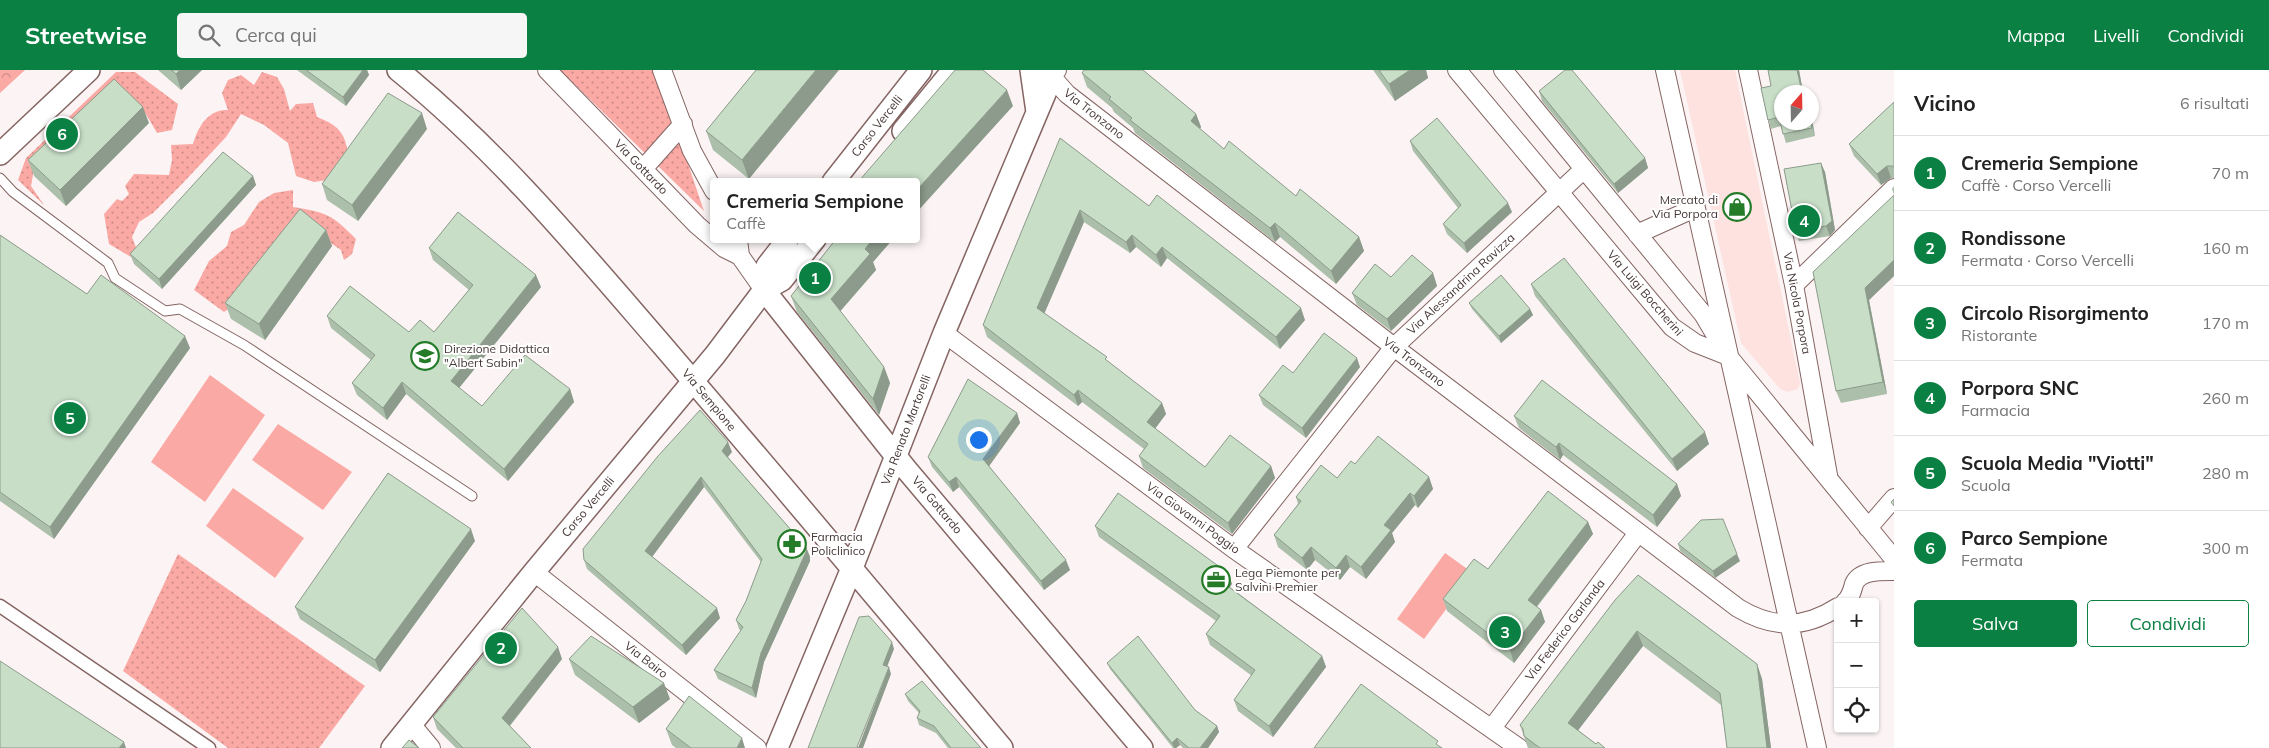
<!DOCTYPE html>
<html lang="it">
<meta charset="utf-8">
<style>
:root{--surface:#fff;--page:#f6f6f6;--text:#222;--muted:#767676;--line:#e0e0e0;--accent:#0b8043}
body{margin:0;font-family:Mulish,sans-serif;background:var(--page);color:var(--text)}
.controls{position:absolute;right:15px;bottom:15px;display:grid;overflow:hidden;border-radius:5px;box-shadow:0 1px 4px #0004}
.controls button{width:45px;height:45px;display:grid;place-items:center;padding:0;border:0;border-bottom:1px solid var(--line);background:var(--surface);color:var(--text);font:25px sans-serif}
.compass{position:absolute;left:1774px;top:15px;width:45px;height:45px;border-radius:50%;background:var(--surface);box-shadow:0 1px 4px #0004;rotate:20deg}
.you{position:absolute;left:978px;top:369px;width:18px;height:18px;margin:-12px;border:4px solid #fff;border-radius:50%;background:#1a73e8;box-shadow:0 0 0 8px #1a73e833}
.badge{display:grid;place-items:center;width:32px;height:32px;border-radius:50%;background:var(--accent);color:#fff;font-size:16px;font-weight:700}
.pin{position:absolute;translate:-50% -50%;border:2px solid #fff;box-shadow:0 1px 5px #0006}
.popup{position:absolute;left:710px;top:108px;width:210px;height:65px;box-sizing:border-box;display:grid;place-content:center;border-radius:5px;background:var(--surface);filter:drop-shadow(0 1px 4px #0005);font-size:16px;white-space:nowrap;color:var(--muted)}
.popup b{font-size:19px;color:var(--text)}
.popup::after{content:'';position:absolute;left:50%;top:100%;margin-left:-10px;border:10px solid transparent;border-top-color:var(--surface)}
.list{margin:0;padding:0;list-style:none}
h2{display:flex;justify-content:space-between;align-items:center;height:65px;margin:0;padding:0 20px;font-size:21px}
h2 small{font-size:16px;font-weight:400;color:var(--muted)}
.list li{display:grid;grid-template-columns:32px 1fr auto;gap:15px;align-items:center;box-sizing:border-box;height:75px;padding:0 20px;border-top:1px solid var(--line)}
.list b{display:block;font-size:19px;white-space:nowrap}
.list p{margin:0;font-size:16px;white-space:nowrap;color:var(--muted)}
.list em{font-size:16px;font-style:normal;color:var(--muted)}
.actions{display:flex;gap:10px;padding:15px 20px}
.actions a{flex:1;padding:11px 0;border:1px solid var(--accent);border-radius:5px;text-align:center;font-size:18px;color:var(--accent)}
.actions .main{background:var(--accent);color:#fff}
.icon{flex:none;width:28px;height:28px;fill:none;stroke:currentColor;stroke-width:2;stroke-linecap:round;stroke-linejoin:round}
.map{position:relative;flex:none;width:1894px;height:678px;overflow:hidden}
header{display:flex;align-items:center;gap:30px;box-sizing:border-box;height:70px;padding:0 25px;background:var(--accent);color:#fff}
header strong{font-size:24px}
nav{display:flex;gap:28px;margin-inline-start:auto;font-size:18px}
.search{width:350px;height:45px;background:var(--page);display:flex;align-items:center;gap:12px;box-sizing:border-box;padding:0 18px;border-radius:5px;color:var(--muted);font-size:19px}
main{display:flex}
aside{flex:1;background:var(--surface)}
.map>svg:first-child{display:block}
.built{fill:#fde2e0}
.grass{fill:url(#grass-dots)}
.forest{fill:url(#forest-crowns)}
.pitch{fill:#fba9a4}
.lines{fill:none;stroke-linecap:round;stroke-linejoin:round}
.service-casing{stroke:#846563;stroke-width:11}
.pedestrian-casing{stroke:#846563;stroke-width:15}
.minor-casing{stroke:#846563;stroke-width:20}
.tertiary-casing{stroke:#846563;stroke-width:24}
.service{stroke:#fff;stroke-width:9}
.pedestrian{stroke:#fff;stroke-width:12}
.minor{stroke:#fff;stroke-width:18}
.tertiary{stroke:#fff;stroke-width:21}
.wall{fill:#acbfab}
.shaded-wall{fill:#8c9b8b}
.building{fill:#c8dec7;stroke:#8c9b8b}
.labels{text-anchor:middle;stroke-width:4;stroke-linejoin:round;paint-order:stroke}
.street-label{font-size:12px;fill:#463837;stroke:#fff}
.poi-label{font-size:12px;fill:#463837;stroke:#fff;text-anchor:start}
</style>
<header>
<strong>Streetwise</strong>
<div class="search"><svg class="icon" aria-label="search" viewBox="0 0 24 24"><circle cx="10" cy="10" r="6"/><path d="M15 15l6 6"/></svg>Cerca qui</div>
<nav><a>Mappa</a><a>Livelli</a><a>Condividi</a></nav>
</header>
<main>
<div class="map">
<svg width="1894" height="678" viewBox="0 0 1894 678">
<defs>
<pattern id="grass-dots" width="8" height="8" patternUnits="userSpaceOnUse" patternTransform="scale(1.25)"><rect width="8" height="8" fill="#fba9a4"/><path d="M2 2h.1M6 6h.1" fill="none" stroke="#cd8b86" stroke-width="1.8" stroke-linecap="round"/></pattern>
<pattern id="forest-crowns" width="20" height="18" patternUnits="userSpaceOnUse" patternTransform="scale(1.25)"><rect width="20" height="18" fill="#fba9a4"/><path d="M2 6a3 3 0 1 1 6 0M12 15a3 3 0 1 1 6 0" fill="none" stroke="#cd8b86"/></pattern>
</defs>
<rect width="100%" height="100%" fill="#fcf4f4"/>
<path class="built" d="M1680,0h55l65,313 -2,6 -11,3 -7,-3 -39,-46z"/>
<path class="grass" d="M560,0h96l48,141 -143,-140z
M116,2h19l43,32 -6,26 -15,3 -11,-19 -22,-23 -90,78 -3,17 13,19 -26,-25 8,-22z
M262,2l15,5 7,12 6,22 6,-7 17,-1 4,14c24,9 29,18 32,43l-16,19 -19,3 -18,-6 -8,-33 -24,-18 -23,-11 -15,23 -44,47 -29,29 -14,9 -7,15 5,13 -6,7 -22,-13 -5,-30 13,-15 5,2 7,-7 -4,-8 9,-12 35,1 3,-15 -1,-15 22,-1c5,-17 15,-35 35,-34l-6,-17 6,-13 13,-5 13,10z
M293,120v17c35,6 38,7 63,32l-4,15 -8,6 -3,-10 -35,-24 -67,76 -15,10 -30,-22 15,-29 18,-15 4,-14 13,-7 15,-23 15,-9z
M178,484l187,132 -46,62h-91l-105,-77z"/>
<path class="forest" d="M0,0h25l-25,23z"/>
<path class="pitch" d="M210,305l55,40 -60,87 -54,-40z
M278,354l74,48 -29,38 -71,-50z
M233,418l71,50 -29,40 -69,-52z
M1445,483l28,20 -49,66 -27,-20z"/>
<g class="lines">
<defs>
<path id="service" d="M0,108l13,14 95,71 7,15 50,33 15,-2 64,36 228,151"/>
<path id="pedestrian" d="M0,536l209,142"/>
<path id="minor" d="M547,0l150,155 27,23 16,8
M662,0l30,81 22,40
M1057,0l-5,7 15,17 327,253 344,261c35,21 66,21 100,-1
M1457,0l215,257 23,16 33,13
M1503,0l200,244 25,42 166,203
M1665,0l152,678
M1748,0l46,215 34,190
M643,99l40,-45
M1637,164l58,-26
M738,169l2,17 24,34
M1794,215l100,-97
M944,263l290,216 285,199
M1868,458l26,-30
M1234,479l160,-202 190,-178
M534,502l223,176
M1845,532c6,-5 7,-11 9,-18 6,-14 27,-13 40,-13
M411,654l20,24
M1492,658l146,-195"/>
<path id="tertiary" d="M398,0c100,81 181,179 265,276 114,133 227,267 339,402
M1031,0l6,42
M903,61l50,-61
M0,84l89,-84
M833,112l88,-112
M764,220l142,179 236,279
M764,220l3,-24 21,-27
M392,678l142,-176 181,-217 49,-65 18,-10 33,-41
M777,678l75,-180 92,-235 108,-256v-7"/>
</defs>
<use href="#service" class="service-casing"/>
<use href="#pedestrian" class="pedestrian-casing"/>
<use href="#minor" class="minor-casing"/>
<use href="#tertiary" class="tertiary-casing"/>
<use href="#service" class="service"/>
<use href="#pedestrian" class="pedestrian"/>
<use href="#minor" class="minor"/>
<use href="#tertiary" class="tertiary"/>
</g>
<path class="wall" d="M158,0h44l-21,20z
M297,0h70l2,5 -23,31z
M756,0l-7,109 -36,-29 -7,-19z
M1373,0h53l2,8 -33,23z
M1768,0h31l4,22h-21l30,30v-2l3,16 -29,7 -5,-17 -10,3 -3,-9 3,-34z
M1082,3l114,41 5,13 -1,2 24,20 135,88 5,14 -28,33 -56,-47 -5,5 -140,-109 -2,-5 -19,-16 -2,-4 -25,-21z
M1539,21l106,67 3,10 -30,25 -76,-92z
M1894,32v76h-3l-10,7 -27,-29 -5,-12z
M149,53l-83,83 -32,-30 -6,-16z
M427,59l-69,92 -31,-21 -5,-16z
M1060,68l89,68 156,114 -25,29 -113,-91 -6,9 -25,-20 -6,6 -46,-31 -40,91 118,90 4,11 -11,15 50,38 66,-1 4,12 -43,56 -89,-66 -4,-12 5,-7 -62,-47 -4,4 -91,-69 -4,-12z
M1410,71l102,71 -45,41 -20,-19 -4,-10 15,-16 -45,-57z
M1825,102l10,58 -5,6 -31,5 -3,-9z
M253,106l3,9 -94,104 -28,-25 -4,-10z
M1894,116v90l-25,24 18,94 -46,9 -5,-12 58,-196 -2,-6z
M326,160l6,16 -67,94 -34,-21 -6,-16z
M0,165l87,59 103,54 -136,191 -54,-38z
M836,169h57l-20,23 3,8 -36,41 44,56 6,16 -11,32 -82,-103 -6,-16z
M429,178l112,39 -82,101 23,18 88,-17 4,13 -66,79 -102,-87 -19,26 -30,-25 -5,-12 19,-23 -40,-32 -4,-12 82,16h25l35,-42 -36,-30z
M1433,203l4,13 -46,45 -34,-26 -5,-12 39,-16z
M1531,214l178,160 -32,27 -142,-175z
M1469,233l61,6 3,6 -32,28 -29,-34z
M1360,297l-54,71 -43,-33 -4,-10 34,-22z
M1017,343l3,10 -31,43 81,104 -26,20 -85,-103 -6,5 -21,-25 -4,-10z
M1514,346l163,68 4,12 -24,31 -94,-72 -3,5 -41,-32z
M732,382l-4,5 78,90 4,10v4l-46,101 -8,36 -38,-19 -4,-9 27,-39 -2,-2 -3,-9 10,-19 15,-39 -57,-75 -52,70 68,61 -34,37 -99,-86 -3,-9z
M1355,394l74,13 4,12 -15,19 -3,-3 -23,28 3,9 -29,37 -16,-12 -10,13 -25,-20 -8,10 -29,-23 -4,-12 24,-31 -2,-7 41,-19z
M1588,452l5,12 -56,73 4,3 4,12 -31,41 -67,-52 -4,-12 45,-30z
M1095,456l133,47 4,11 -2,3 92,69 4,11 -53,70 -35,-26 -4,-11 18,-24 -42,-31 -4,-11 10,-13 -117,-84z
M475,471l-95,131 -80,-53 -5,-12z
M1678,474l62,17 -25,17 -35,-27z
M1638,505l119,89 5,15 9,69h-44l-6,-43 -78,-59 -65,84 18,14 9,4h-77l-8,-23z
M562,589l-52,67 21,22h-75l-19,-19 -4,-12z
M569,589l101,40 -31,24 -64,-48z
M1107,593l110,63 2,6 -11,16h-25l-3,-3 -4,3h-3l-63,-79z
M905,624l76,54h-33l-12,-15 -17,-8 -2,-7 2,-5 -11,-12z
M666,659l79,19h-69l-4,-3z"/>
<path class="shaded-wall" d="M180,0h22l-21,20 -5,-16z
M363,0h4l2,5 -23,31 -3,-9z
M816,0h23l-90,109 -7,-19z
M1410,0h16l2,8 -33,23 -6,-17z
M1797,0h2l4,22h-1z
M1007,20l6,16 -97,107v-22z
M143,37l6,16 -83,83 -6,-16z
M422,43l5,16 -69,92 -6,-16z
M1196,44l5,13 -5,7 -5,-13z
M1812,50l3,16 -4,-14h1z
M1645,88l3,10 -30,25 -4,-9z
M1821,93l4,9 10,58 -5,6 -4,-10z
M1887,96l4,12 -10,7 -4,-11z
M253,106l3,9 -94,104 -3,-10z
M1508,133l4,9 -45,41 -3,-10z
M1080,140l4,12 -42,97 -5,-11z
M1275,153l5,14 -5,5 -5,-14z
M326,160l6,16 -67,94 -6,-16z
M1132,165l4,12 -6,6 -4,-11z
M1359,167l5,14 -28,33 -5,-13z
M873,169h20l-20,23 3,8 -39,45 -6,-16 34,-50z
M1162,177l5,11 -6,9 -5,-12z
M1894,190v16l-25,24 18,94 -4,-12 -18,-94z
M1433,203l4,13 -46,45 -4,-12z
M536,205l5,12 -86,106 -4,-12z
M1301,238l4,12 -25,29 -4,-12z
M1530,239l3,6 -32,28 -2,-7z
M185,266l5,12 -136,191 -4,-12z
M1357,288l3,9 -54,71 -4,-10z
M884,297l6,16 -11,32 -6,-16z
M402,312l4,12 -19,26 -4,-12z
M570,319l4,13 -66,79 -4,-12z
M1078,320l4,12 -4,4 -4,-11z
M1162,333l4,11 -15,20 -4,-12z
M1017,343l3,10 -33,46 -4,-10z
M1705,362l4,12 -32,27 -5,-12z
M728,372l4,10 -7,8 -3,-9z
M1559,373l4,12 -3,5 -4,-13z
M1271,396l4,12 -43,56 -4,-11z
M701,407l3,10 -55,74 -4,-10z
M956,407l3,10 -6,5 -4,-10z
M1429,407l4,12 -15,19 -4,-12z
M1677,414l4,12 -24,31 -4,-12z
M1410,423l5,12 -23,28 3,9 -29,37 -5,-12 23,-42z
M1588,452l5,12 -61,78 -4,-12z
M471,459l4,12 -95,131 -5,-12z
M806,477l4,10v4l-46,101 -8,36 -4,-10 9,-35z
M1311,477l4,13 -8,10 -5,-12z
M1737,484l3,7 -25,17 -2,-7z
M1346,485l4,12 -10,13 -4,-12z
M1066,490l4,10 -26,20 -3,-9z
M1228,503l4,11 -6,9 -4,-11z
M717,538l3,10 -34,37 -4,-10z
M1541,540l4,12 -31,41 -4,-13z
M1637,561l6,15 -70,91 -5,-14z
M892,572l2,7 -9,23 -2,-7z
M558,577l4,12 -56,71 -4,-12z
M1322,586l4,11 -53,70 -4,-11z
M1757,594l5,15 9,69h-4z
M889,597l2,7 -28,74h-5z
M664,613l6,16 -31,24 -6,-16z
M1217,656l2,6 -11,16h-8z
M742,668l3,10h-8z
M1177,668l3,7 -4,3h-2l-2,-5z
M124,672l2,6h-7z"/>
<path class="building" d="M171,0h9l-4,4z
M306,0h57l-20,27z
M756,0h60l-74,90 -36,-29z
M955,0h28l24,20 -91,101v-9h-58z
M1084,0h59l53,44 -5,7 33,28 5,-8 67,55 4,-7 59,48 -28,34 -56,-48 -5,5 -140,-108 2,-2 -23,-19 2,-2 -29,-24z
M1379,0h31l-21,14z
M1565,0h7l73,88 -31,26 -75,-93z
M1768,0h29l5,22h-20v30h29l1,6 -29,6 -4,-17 -11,3 -7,-32 10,-2z
M114,9l29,28 -83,83 -32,-30z
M388,23l34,20 -70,92 -30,-21z
M1894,32v65l-2,-1h-5l-10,8 -28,-30z
M1437,48l71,85 -44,40 -21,-19 18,-19 -51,-64z
M1060,68l89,68 8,-11 144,113 -25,29 -114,-90 -6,8 -24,-20 -6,7 -46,-32 -43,98 70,49 -2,2 57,44 -15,19 58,45 25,-32 41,31 -43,57 -89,-67 9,-12 -70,-54 -4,5 -91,-70z
M223,82l30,24 -94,103 -29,-25z
M1821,93l11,58 -6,5 -30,6 -12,-63z
M1894,125v65l-29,28 18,94 -47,9 -23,-119z
M300,139l26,21 -67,94 -34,-21z
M458,142l78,63 -85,106 31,25 43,-51 45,34 -66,80 -102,-87 -19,26 -31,-25 23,-28 -48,-39 23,-30 59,46 11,-12 14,12 39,-47 -44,-37z
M0,165l87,59 14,-19 84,61 -135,191 -50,-35z
M836,169h37l-8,10 5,5 -39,45 53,68 -11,32 -82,-103z
M1412,185l21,18 -46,46 -35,-26 23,-29 16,13z
M1564,188l141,174 -33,27 -141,-175z
M1501,205l29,34 -31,27 -30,-33z
M1324,263l33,25 -55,70 -43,-33 24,-30 10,8z
M968,309l49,34 -34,46 83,101 -25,21 -85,-104 -7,5 -21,-25z
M1542,310l135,104 -24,31 -94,-72 -3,4 -42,-31z
M700,340l28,32 -6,9 84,96v5l-45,101 -9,35 -38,-18 29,-43 -7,-7 10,-19 16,-42 -61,-82 -56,74 72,57 -35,37 -98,-85 -1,-11 75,-93z
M1378,366l51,41 -15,19 -4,-3 -26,32 7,5 -30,37 -15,-12 -10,13 -25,-21 -9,11 -28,-23 27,-34 -5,-4 25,-32 16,13 14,-17 4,3z
M388,403l83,56 -96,131 -80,-53z
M1548,421l40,31 -60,78 13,10 -31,40 -67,-51 31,-40 14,10z
M1118,423l110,80 -6,9 100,74 -53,70 -35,-26 21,-30 -49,-36 14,-18 -125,-90z
M1894,429v7l-3,-4z
M1723,449l14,35 -24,17 -35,-27 23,-24z
M1638,505l119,89 10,84h-40l-7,-55 -83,-62 -69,92 28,21 2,-2 7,6h-65l-16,-12 -1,-7 -3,-4 95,-125z
M522,538l36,39 -56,71 29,30h-68l-30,-31z
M869,546l23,26 -9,23 6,2 -32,80 2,1h-51l51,-131z
M591,566l73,47 -31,24 -64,-48z
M1138,566l57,74 22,16 -17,22h-11l-12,-10 -5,5 -65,-80z
M0,591l124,81 -5,6h-119z
M922,611l59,67h-30l-17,-22 -17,-8 3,-7 -15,-17z
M1361,614l77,57 -2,3 6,4h-128z
M689,626l53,42 -5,10h-46l-25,-19z
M409,670l10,8h-17z"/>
<defs>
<symbol id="shop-ring" viewBox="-11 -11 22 22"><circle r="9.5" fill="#fff" stroke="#247b28" stroke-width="1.5"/><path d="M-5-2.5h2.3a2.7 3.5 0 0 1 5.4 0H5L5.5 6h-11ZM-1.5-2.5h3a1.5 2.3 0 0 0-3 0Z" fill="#247b28"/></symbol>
<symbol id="school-ring" viewBox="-11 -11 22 22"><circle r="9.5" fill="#fff" stroke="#247b28" stroke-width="1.5"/><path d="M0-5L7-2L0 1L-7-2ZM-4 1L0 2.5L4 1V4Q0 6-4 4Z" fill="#247b28"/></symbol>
<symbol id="pharmacy-ring" viewBox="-11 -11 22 22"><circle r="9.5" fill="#fff" stroke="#247b28" stroke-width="1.5"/><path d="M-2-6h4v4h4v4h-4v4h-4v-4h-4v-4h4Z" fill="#247b28"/></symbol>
<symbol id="office-ring" viewBox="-11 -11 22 22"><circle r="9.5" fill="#fff" stroke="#247b28" stroke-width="1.5"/><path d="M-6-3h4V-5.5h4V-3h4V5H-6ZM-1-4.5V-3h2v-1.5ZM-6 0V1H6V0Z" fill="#247b28"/></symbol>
</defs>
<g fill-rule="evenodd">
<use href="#shop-ring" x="1721" y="121" width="32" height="32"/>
<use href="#school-ring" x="409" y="270" width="32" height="32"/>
<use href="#pharmacy-ring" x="776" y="458" width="32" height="32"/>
<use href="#office-ring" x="1200" y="494" width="32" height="32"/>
</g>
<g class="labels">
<g class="street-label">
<text transform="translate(1094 44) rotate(38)" y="4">Via Tronzano</text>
<text transform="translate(877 56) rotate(-52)" y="4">Corso Vercelli</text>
<text transform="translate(641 97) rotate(46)" y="4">Via Gottardo</text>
<text transform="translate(1461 214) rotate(-43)" y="4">Via Alessandrina Ravizza</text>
<text transform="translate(1645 223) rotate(49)" y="4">Via Luigi Boccherini</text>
<text transform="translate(1797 233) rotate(79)" y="4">Via Nicola Porpora</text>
<text transform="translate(1414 292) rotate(37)" y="4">Via Tronzano</text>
<text transform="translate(709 330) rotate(50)" y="4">Via Sempione</text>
<text transform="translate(906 360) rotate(-69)" y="4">Via Renato Martorelli</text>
<text transform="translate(937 435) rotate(50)" y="4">Via Gottardo</text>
<text transform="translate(588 437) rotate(-50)" y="4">Corso Vercelli</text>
<text transform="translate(1193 448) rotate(36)" y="4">Via Giovanni Poggio</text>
<text transform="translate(1565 560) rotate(-53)" y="4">Via Federico Garlanda</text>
<text transform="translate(646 590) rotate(38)" y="4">Via Bairo</text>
</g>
<g class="poi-label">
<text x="1718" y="134" text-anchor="end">Mercato di<tspan x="1718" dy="14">Via Porpora</tspan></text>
<text x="444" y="283">Direzione Didattica<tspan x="444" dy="14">"Albert Sabin"</tspan></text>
<text x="811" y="471">Farmacia<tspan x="811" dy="14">Policlinico</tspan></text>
<text x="1235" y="507">Lega Piemonte per<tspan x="1235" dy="14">Salvini Premier</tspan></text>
</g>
</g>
</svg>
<div class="controls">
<button>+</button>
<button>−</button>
<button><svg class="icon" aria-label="locate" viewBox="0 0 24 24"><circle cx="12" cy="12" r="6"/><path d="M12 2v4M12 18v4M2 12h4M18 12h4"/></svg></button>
</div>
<svg class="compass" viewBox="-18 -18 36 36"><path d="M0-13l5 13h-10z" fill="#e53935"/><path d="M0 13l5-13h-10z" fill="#767676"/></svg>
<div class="you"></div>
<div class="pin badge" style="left:815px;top:208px">1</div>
<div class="popup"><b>Cremeria Sempione</b>Caffè</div>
<div class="pin badge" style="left:501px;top:578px">2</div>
<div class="pin badge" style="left:1505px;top:562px">3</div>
<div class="pin badge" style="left:1804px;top:151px">4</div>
<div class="pin badge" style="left:70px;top:348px">5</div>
<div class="pin badge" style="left:62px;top:64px">6</div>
</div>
<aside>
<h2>Vicino<small>6 risultati</small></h2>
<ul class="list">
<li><span class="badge">1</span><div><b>Cremeria Sempione</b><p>Caffè · Corso Vercelli</p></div><em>70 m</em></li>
<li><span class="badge">2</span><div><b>Rondissone</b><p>Fermata · Corso Vercelli</p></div><em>160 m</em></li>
<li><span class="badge">3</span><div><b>Circolo Risorgimento</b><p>Ristorante</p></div><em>170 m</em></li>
<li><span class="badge">4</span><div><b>Porpora SNC</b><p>Farmacia</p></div><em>260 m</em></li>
<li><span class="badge">5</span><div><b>Scuola Media &quot;Viotti&quot;</b><p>Scuola</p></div><em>280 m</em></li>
<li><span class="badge">6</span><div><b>Parco Sempione</b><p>Fermata</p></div><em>300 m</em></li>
</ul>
<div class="actions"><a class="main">Salva</a><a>Condividi</a></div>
</aside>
</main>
